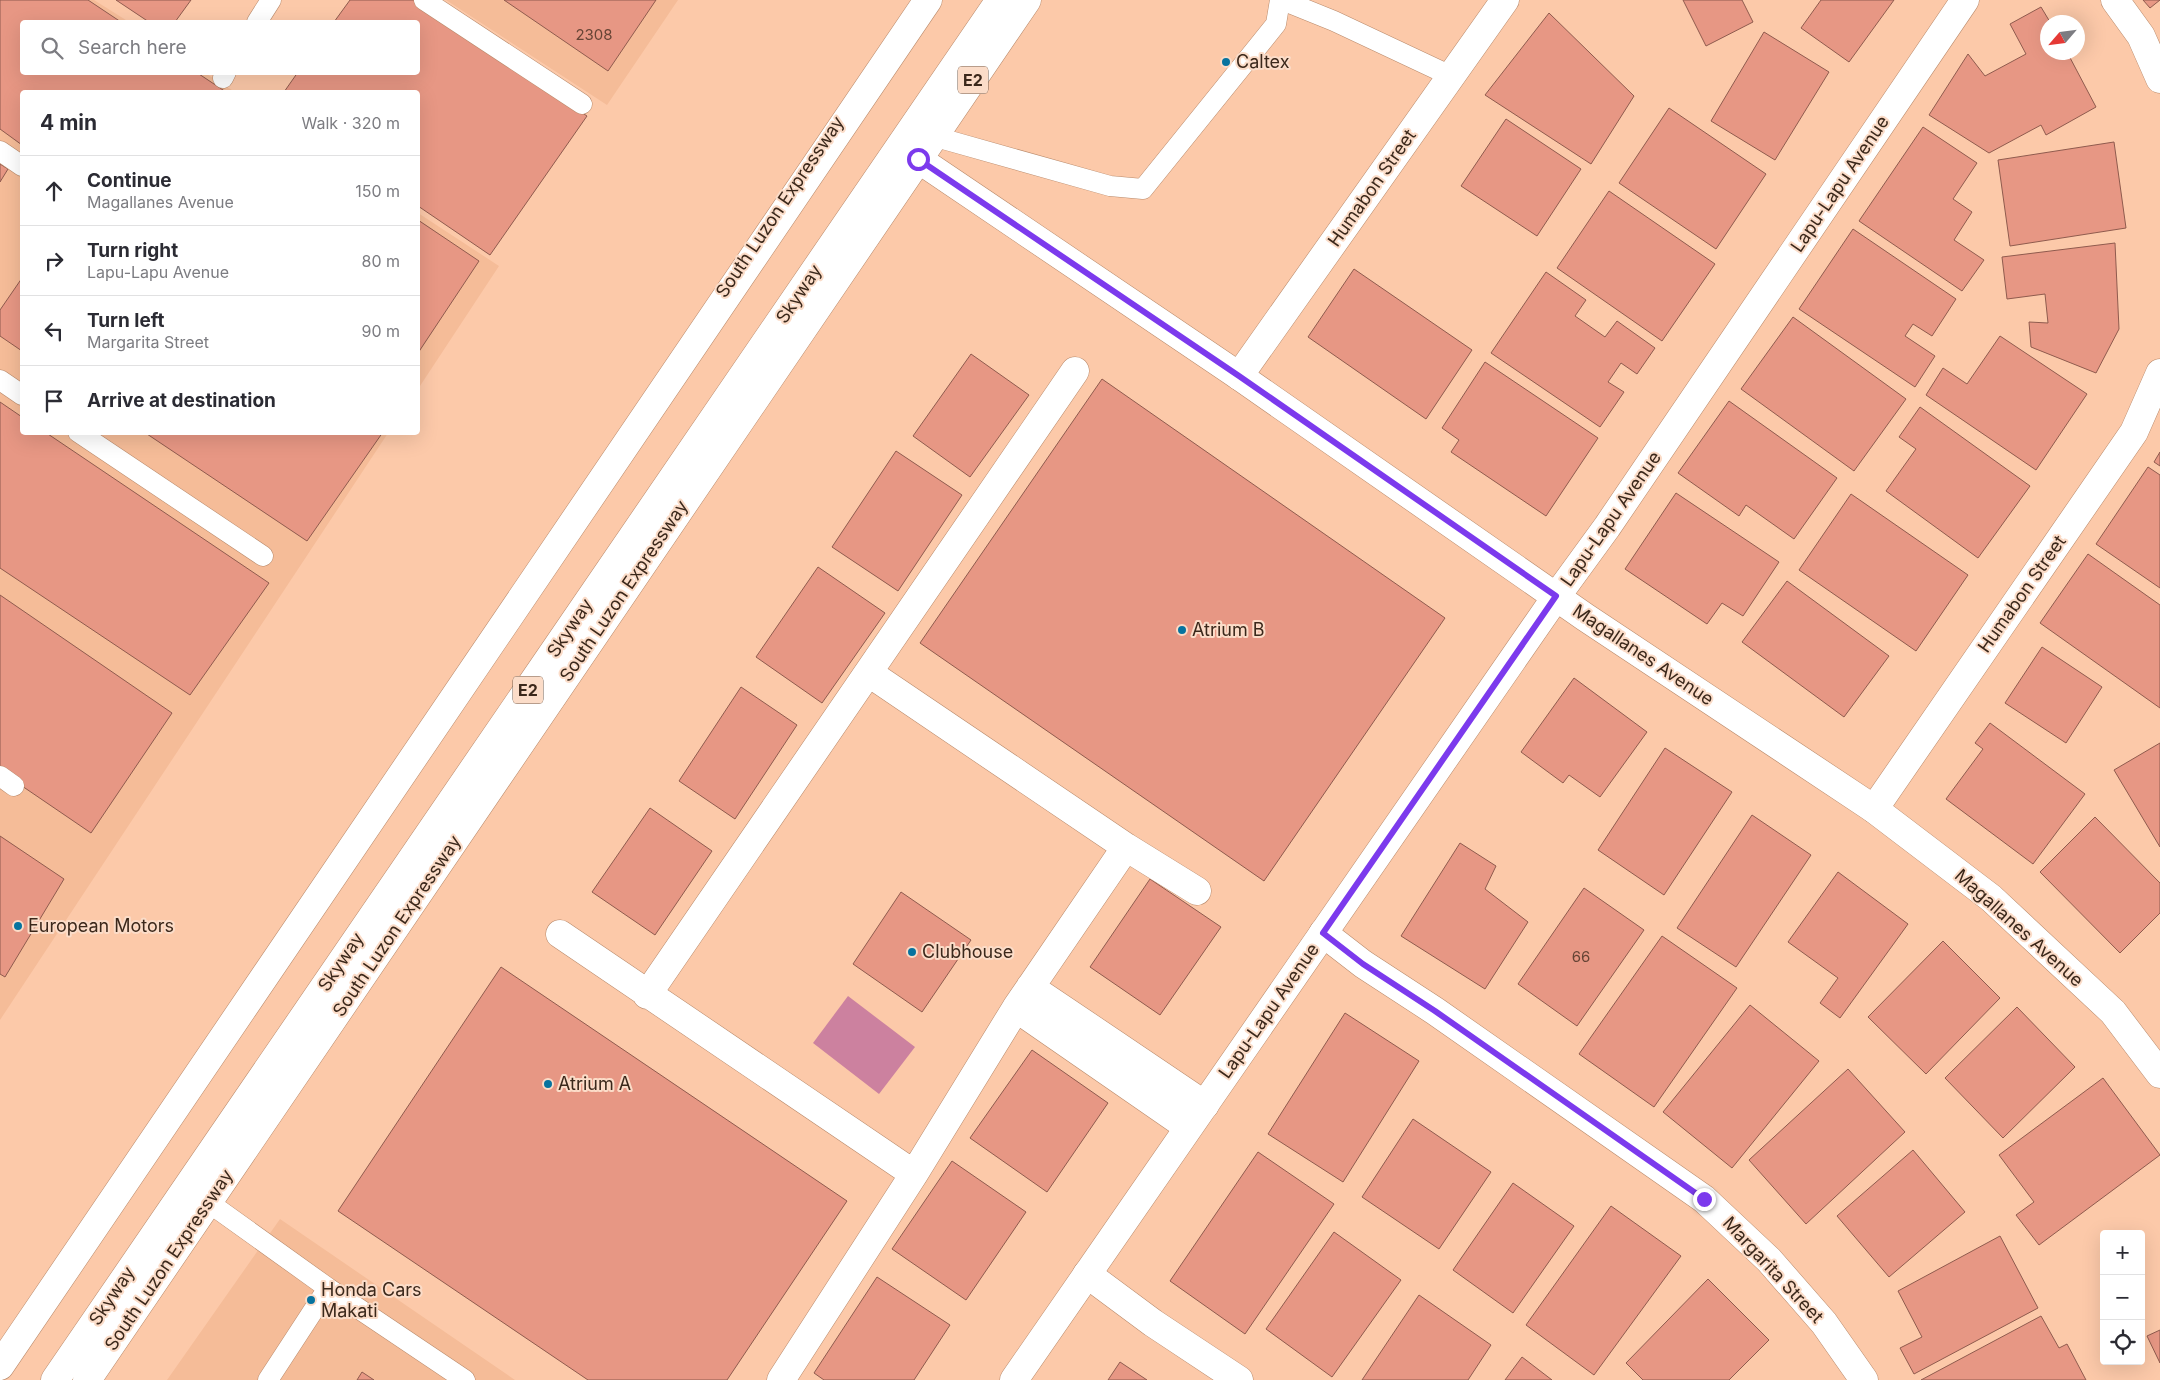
<!DOCTYPE html>
<meta charset="utf-8">
<style>
:root{--surface:#fff;--page:#f2f2f3;--text:#2b2b33;--muted:#7c7c81;--line:#e1e1e2}
body{margin:0;font-family:Inter,sans-serif;background:var(--page);color:var(--text)}
.controls{position:absolute;right:15px;bottom:15px;display:grid;overflow:hidden;border-radius:5px;box-shadow:0 5px 20px #0002}
.controls button{width:45px;height:45px;display:grid;place-items:center;padding:0;border:0;border-bottom:1px solid var(--line);background:var(--surface);color:var(--text);font:25px sans-serif}
.compass{position:absolute;left:2040px;top:15px;width:45px;height:45px;border-radius:50%;background:var(--surface);box-shadow:0 5px 20px #0002;rotate:242deg}
.stop{position:absolute;width:15px;height:15px;margin:-11px;border:4px solid #7c3aed;border-radius:50%;background:#fff}
.stop.end{background:#7c3aed;border-color:#fff;box-shadow:0 1px 5px #0008}
.list{margin:0;padding:0;list-style:none}
h2{display:flex;justify-content:space-between;align-items:center;height:65px;margin:0;padding:0 20px;font-size:21px}
h2 small{font-size:16px;font-weight:400;color:var(--muted)}
.list li{display:grid;grid-template-columns:32px 1fr auto;gap:15px;align-items:center;box-sizing:border-box;height:70px;padding:0 20px;border-top:1px solid var(--line)}
.list b{display:block;font-size:19px;white-space:nowrap}
.list p{margin:0;font-size:16px;white-space:nowrap;color:var(--muted)}
.list em{font-size:16px;font-style:normal;color:var(--muted)}
.icon{flex:none;width:28px;height:28px;fill:none;stroke:currentColor;stroke-width:2;stroke-linecap:round;stroke-linejoin:round}
.map{position:relative;flex:none;width:2160px;height:1380px;overflow:hidden}
.search{position:absolute;background:var(--surface);box-shadow:0 5px 20px #0002;left:20px;top:20px;width:400px;height:55px;display:flex;align-items:center;gap:12px;box-sizing:border-box;padding:0 18px;border-radius:5px;color:var(--muted);font-size:19px}
.panel{position:absolute;background:var(--surface);box-shadow:0 5px 20px #0002;left:20px;top:90px;width:400px;height:345px;border-radius:5px}
.map>svg:first-child{display:block}
.built{fill:#f5bc98}
.water{fill:#cc819f}
.building{fill:#e79784;stroke:#8f5b4e}
.lines{fill:none;stroke-linecap:round;stroke-linejoin:round}
.service-casing{stroke:#b98a6b;stroke-width:21}
.minor-casing{stroke:#b98a6b;stroke-width:29}
.tertiary-casing{stroke:#b98a6b;stroke-width:29}
.trunk-casing{stroke:#b98a6b;stroke-width:29}
.motorway-casing{stroke:#b98a6b;stroke-width:29}
.service{stroke:#fff;stroke-width:20}
.minor{stroke:#fff;stroke-width:28}
.tertiary{stroke:#fff;stroke-width:28}
.trunk{stroke:#fff;stroke-width:28}
.motorway{stroke:#fff;stroke-width:28}
.route{stroke:#7c3aed;stroke-width:6}
.poi-dot{fill:#07739f;stroke:#fbdcc8;stroke-width:2}
.labels{text-anchor:middle;stroke-width:4;stroke-linejoin:round;paint-order:stroke}
.number-label{font-size:15px;fill:#664435}
.shield{fill:#fbdcc8;stroke:#755e4f;stroke-width:1}
.shield-label{font-size:16px;font-weight:bold;fill:#3b281b}
.poi-label{font-size:18px;fill:#3b281b;stroke:#fbdcc8;text-anchor:start}
.street-label{font-size:18px;fill:#3b281b;stroke:#fbdcc8}
</style>
<div class="map">
<svg width="2160" height="1380" viewBox="0 0 2160 1380">
<rect width="100%" height="100%" fill="#fcc9a9"/>
<path class="built" d="M0,0h94l35,22h-107v50l183,1 30,19h-213v340l366,1 -388,587z
M446,0h232l-71,105z
M418,213l81,53 -81,123z
M280,1219l235,161h-348z"/>
<path class="water" d="M848,996l67,51 -36,47 -66,-51z"/>
<path class="building" d="M0,0h88l33,22h-99v50h174l30,20h-204v53l-22,-16z
M116,0h75l-16,22h-26z
M350,0h64l173,116 -97,139 -72,-49v-114h-134l14,-20h120v-50h-84z
M504,0h152l-48,71z
M1683,0h59l11,22 -47,24z
M1821,0h73l-45,62 -48,-34z
M2143,0h17l-10,8z
M2041,7l9,15h-2v30h19l29,55 -50,28 -5,-10 -52,28 -60,-38 39,-61 17,22 41,-22 -16,-30z
M1549,13l85,83 -43,68 -106,-69z
M1764,32l65,40 -54,88 -64,-39z
M1669,108l97,66 -50,75 -97,-66z
M1506,119l75,50 -44,67 -76,-50z
M1923,127l54,36 -24,36 19,13 -18,28 30,20 -22,31 -103,-70z
M2114,142l12,86 -116,18 -12,-86z
M0,164l8,5 -8,13z
M1609,191l106,73 -53,77 -105,-73z
M418,220l61,41 -61,92z
M1853,229l103,70 -24,37 -19,-12 -8,12 30,20 -20,31 -116,-78z
M2115,243l4,86 -23,44 -65,-26 -2,-25 19,1 -3,-29 -38,5 -5,-42z
M1354,269l118,81 -46,69 -118,-82z
M1546,272l40,28 -11,16 30,21 12,-16 38,27 -18,26 -16,-11 -13,19 16,10 -24,35 -109,-74z
M22,278v73l-22,-15v-26z
M1793,317l113,82 -52,72 -113,-82z
M2000,336l87,58 -51,76 -110,-75 17,-27 24,16z
M971,354l58,41 -59,82 -57,-41z
M1485,362l113,76 -52,78 -95,-64 8,-12 -17,-12z
M1102,379l343,239 -181,263 -344,-238z
M1729,401l108,77 -43,61 -48,-34 -7,11 -61,-43z
M0,402l22,15v15h23l224,151 -79,112 -190,-127z
M1920,407l110,79 -52,72 -92,-67 30,-42 -17,-12z
M144,432h239l-76,109z
M896,451l66,44 -64,96 -66,-44z
M2160,452v14l-6,-4z
M2148,467l12,8v113l-64,-44z
M1676,493l103,69 -36,54 -21,-13 -15,21 -82,-55z
M1851,494l117,81 -52,76 -117,-81z
M2088,554l72,51v103l-120,-85z
M818,567l67,46 -63,90 -66,-46z
M1787,581l102,75 -45,61 -102,-75z
M0,595l172,118 -81,120 -91,-62z
M2042,647l60,40 -36,56 -61,-40z
M1574,678l73,54 -47,65 -31,-22 -6,8 -42,-31z
M741,687l56,38 -62,94 -56,-38z
M1990,723l95,71 -52,70 -87,-65 37,-50 -8,-6z
M2160,743v104l-46,-77z
M1665,748l67,44 -68,103 -66,-45z
M650,808l62,43 -57,84 -63,-43z
M1752,815l59,40 -75,112 -59,-39z
M2095,817l65,66v30l-40,40 -80,-81z
M0,836l64,43 -59,98 -5,-3z
M1460,843l36,23 -11,23 43,33 -43,67 -84,-53z
M1838,872l70,52 -68,94 -20,-15 18,-25 -50,-36z
M1150,879l71,48 -61,88 -70,-48z
M1584,888l60,42 -67,96 -59,-42z
M901,892l70,48 -49,72 -69,-48z
M1662,936l75,52 -83,119 -75,-53z
M1943,941l57,57 -74,76 -58,-57z
M501,967l346,234 -120,179h-139l-250,-169z
M1750,1005l69,56 -87,107 -69,-56z
M2017,1007l58,60 -72,71 -58,-60z
M1345,1013l74,48 -76,121 -75,-48z
M1032,1050l76,53 -61,89 -77,-54z
M1848,1069l57,63 -99,92 -57,-64z
M2103,1078l57,77 -121,90 -23,-30 18,-13 -35,-47z
M1413,1119l78,53 -52,77 -77,-52z
M1913,1150l52,62 -76,65 -52,-61z
M1258,1152l76,52 -89,130 -75,-53z
M952,1161l74,51 -60,88 -74,-51z
M1513,1183l61,43 -61,87 -60,-43z
M1611,1206l70,50 -87,119 -68,-50z
M1334,1232l67,48 -69,97 -66,-48z
M2000,1236l38,72 -124,66 -14,-26 22,-11 -24,-46z
M877,1277l73,48 -36,55h-90l-10,-7z
M1708,1279l61,61 -40,40h-86l-17,-17z
M1419,1295l72,50 -23,35h-106z
M2041,1316l18,32 8,-4 19,36h-165z
M2160,1330v33l-13,-27z
M1522,1357l30,23h-47z
M1120,1362l27,18h-39z
M362,1372l12,8h-17z"/>
<g class="lines">
<defs>
<path id="service" d="M424,0l158,104
M1282,0l52,21 117,55
M257,22l14,-22
M223,78l3,-6
M936,137l174,49 33,3 133,-165 4,-24
M0,151l22,15
M0,380l22,15
M78,432l185,124
M0,776l14,10
M208,1202l120,86 137,92
M268,1380l60,-92"/>
<path id="minor" d="M2115,0l26,36 19,43
M1239,376l266,-376
M1556,597l51,-70 358,-527
M869,673l257,174 71,44
M1874,809l260,-377 26,-59
M1323,933l40,31 72,47 269,188 65,61 55,63 40,57
M560,934l354,240
M1030,987l175,118
M647,995l428,-624
M1016,1008l172,119
M1087,1274l66,49 86,57
M781,1380l133,-206 102,-166 110,-161"/>
<path id="tertiary" d="M918,159l321,217 346,241 289,192 117,89 122,114 47,62
M1014,1380l542,-783"/>
<path id="trunk" d="M87,1380l940,-1380"/>
<path id="motorway" d="M0,1366l928,-1366
M55,1380l945,-1380"/>
</defs>
<use href="#service" class="service-casing"/>
<use href="#minor" class="minor-casing"/>
<use href="#tertiary" class="tertiary-casing"/>
<use href="#trunk" class="trunk-casing"/>
<use href="#motorway" class="motorway-casing"/>
<use href="#service" class="service"/>
<use href="#minor" class="minor"/>
<use href="#tertiary" class="tertiary"/>
<use href="#trunk" class="trunk"/>
<use href="#motorway" class="motorway"/>
</g>
<g class="lines">
<path class="route" d="M918,159l321,217 317,220 -233,337 40,31 72,47 269,188"/>
</g>
<g class="poi-dot">
<circle cx="1226" cy="62" r="5"/>
<circle cx="1182" cy="630" r="5"/>
<circle cx="18" cy="926" r="5"/>
<circle cx="912" cy="952" r="5"/>
<circle cx="548" cy="1084" r="5"/>
<circle cx="311" cy="1300" r="5"/>
</g>
<g class="labels">
<g class="number-label">
<text x="594" y="40">2308</text>
<text x="1581" y="962">66</text>
</g>
<g class="shield">
<rect x="958" y="66.5" width="30" height="27" rx="4"/>
<rect x="513" y="676.5" width="30" height="27" rx="4"/>
</g>
<g class="shield-label">
<text x="973" y="86">E2</text>
<text x="528" y="696">E2</text>
</g>
<g class="poi-label">
<text x="1236" y="68">Caltex</text>
<text x="1192" y="636">Atrium B</text>
<text x="28" y="932">European Motors</text>
<text x="922" y="958">Clubhouse</text>
<text x="558" y="1090">Atrium A</text>
<text x="321" y="1296">Honda Cars<tspan x="321" dy="21">Makati</tspan></text>
</g>
<g class="street-label">
<text transform="translate(1840 184) rotate(-56)" y="6">Lapu-Lapu Avenue</text>
<text transform="translate(1372 188) rotate(-55)" y="6">Humabon Street</text>
<text transform="translate(780 207) rotate(-56)" y="6">South Luzon Expressway</text>
<text transform="translate(799 294) rotate(-56)" y="6">Skyway</text>
<text transform="translate(1611 519) rotate(-55)" y="6">Lapu-Lapu Avenue</text>
<text transform="translate(624 591) rotate(-56)" y="6">South Luzon Expressway</text>
<text transform="translate(2022 594) rotate(-55)" y="6">Humabon Street</text>
<text transform="translate(570 628) rotate(-56)" y="6">Skyway</text>
<text transform="translate(1643 655) rotate(34)" y="6">Magallanes Avenue</text>
<text transform="translate(397 926) rotate(-56)" y="6">South Luzon Expressway</text>
<text transform="translate(2019 928) rotate(42)" y="6">Magallanes Avenue</text>
<text transform="translate(341 962) rotate(-56)" y="6">Skyway</text>
<text transform="translate(1269 1011) rotate(-55)" y="6">Lapu-Lapu Avenue</text>
<text transform="translate(169 1260) rotate(-56)" y="6">South Luzon Expressway</text>
<text transform="translate(1773 1270) rotate(47)" y="6">Margarita Street</text>
<text transform="translate(112 1296) rotate(-56)" y="6">Skyway</text>
</g>
</g>
</svg>
<div class="controls">
<button>+</button>
<button>−</button>
<button><svg class="icon" aria-label="locate" viewBox="0 0 24 24"><circle cx="12" cy="12" r="6"/><path d="M12 2v4M12 18v4M2 12h4M18 12h4"/></svg></button>
</div>
<svg class="compass" viewBox="-18 -18 36 36"><path d="M0-13l5 13h-10z" fill="#e53935"/><path d="M0 13l5-13h-10z" fill="#7c7c81"/></svg>
<div class="stop" style="left:918px;top:159px"></div>
<div class="stop end" style="left:1704px;top:1199px"></div>
<div class="search"><svg class="icon" aria-label="search" viewBox="0 0 24 24"><circle cx="10" cy="10" r="6"/><path d="M15 15l6 6"/></svg>Search here</div>
<section class="panel">
<h2>4 min<small>Walk · 320 m</small></h2>
<ul class="list">
<li><svg class="icon" aria-label="ahead" viewBox="0 0 24 24"><path d="M12 20V5M6 11l6-6 6 6"/></svg><div><b>Continue</b><p>Magallanes Avenue</p></div><em>150 m</em></li>
<li><svg class="icon" aria-label="right" viewBox="0 0 24 24"><path d="M7 20v-9h11M14 6l5 5-5 5"/></svg><div><b>Turn right</b><p>Lapu-Lapu Avenue</p></div><em>80 m</em></li>
<li><svg class="icon" aria-label="left" viewBox="0 0 24 24"><path d="M17 20v-9H6M10 6l-5 5 5 5"/></svg><div><b>Turn left</b><p>Margarita Street</p></div><em>90 m</em></li>
<li><svg class="icon" aria-label="arrive" viewBox="0 0 24 24"><path d="M6 21V4h12l-3 4 3 4H6"/></svg><div><b>Arrive at destination</b></div></li>
</ul>
</section>
</div>
